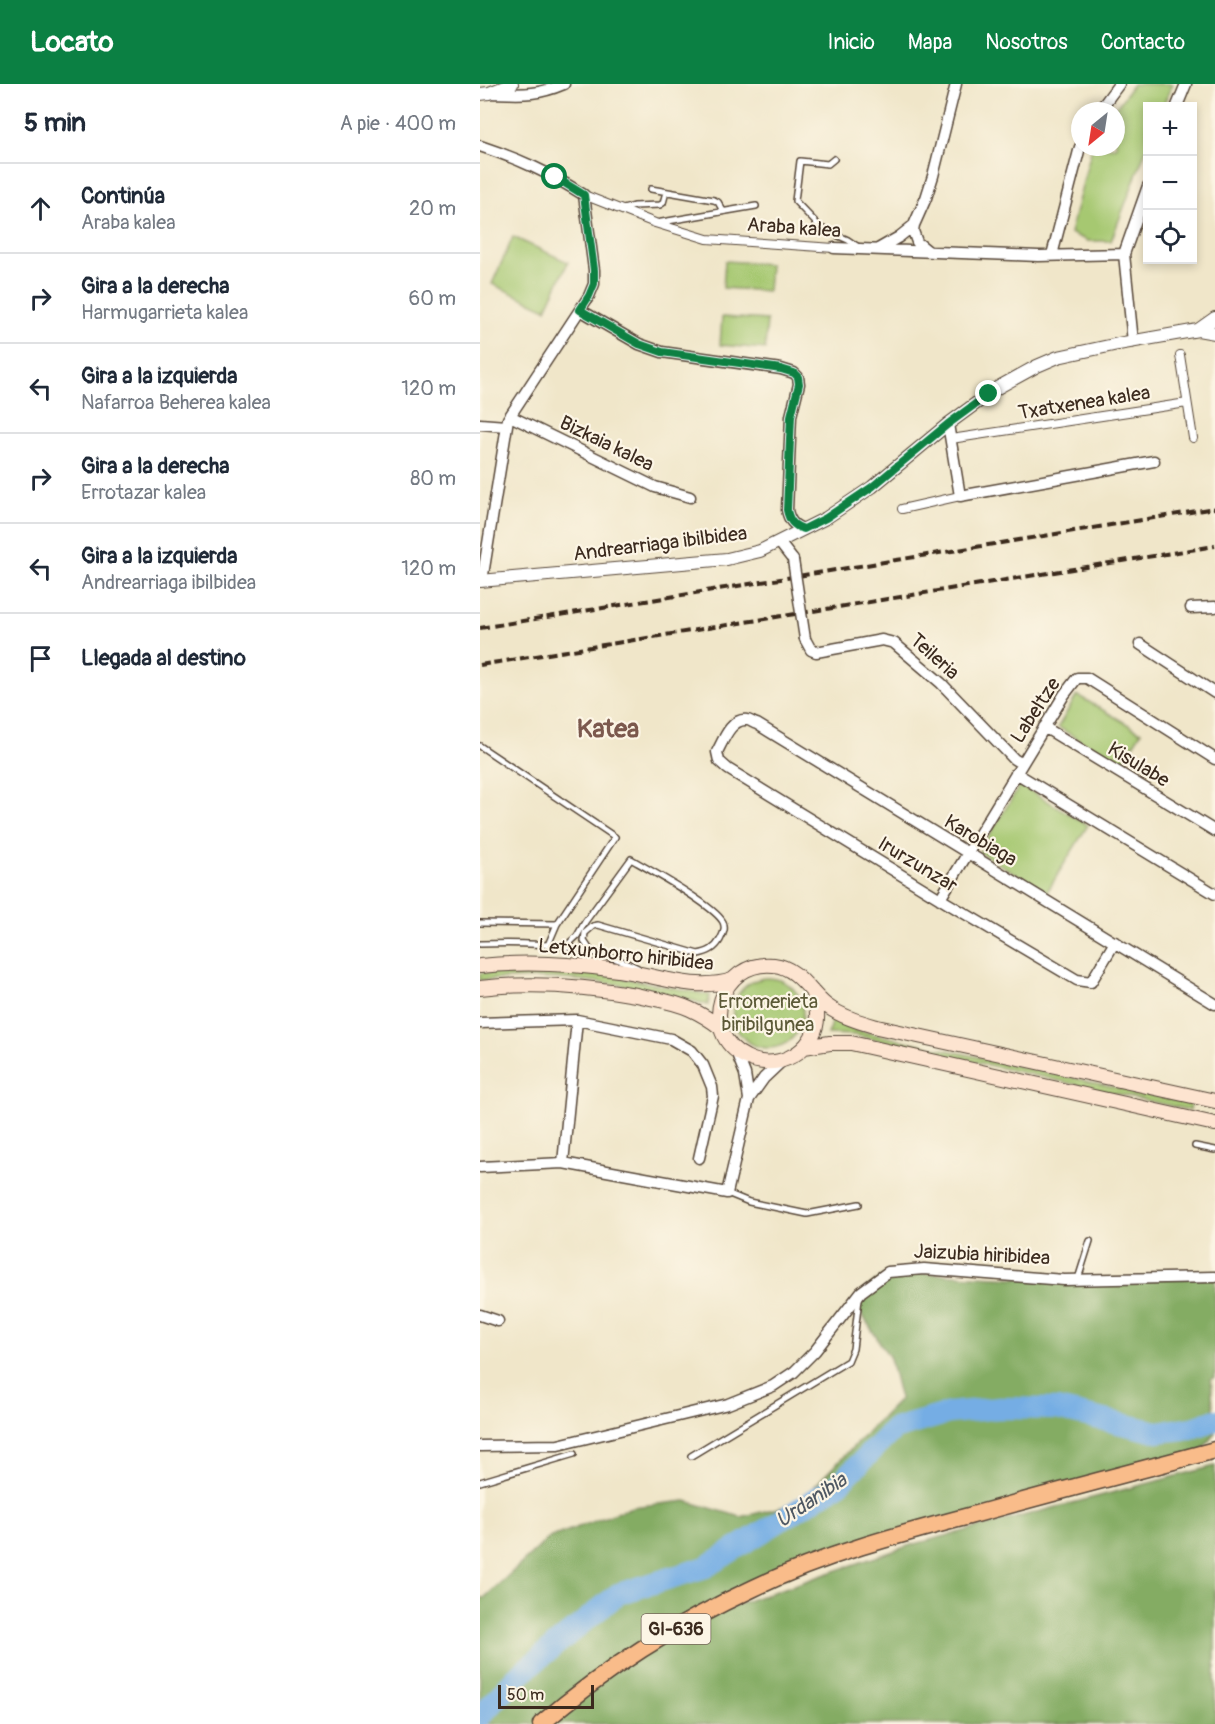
<!DOCTYPE html>
<html lang="es">
<meta charset="utf-8">
<style>
:root{--surface:#fff;--page:#f6f6f7;--text:#1f2937;--muted:#747a83;--line:#e0e1e3;--accent:#0b8043}
body{margin:0;font-family:Pangolin,sans-serif;background:var(--page);color:var(--text)}
.controls{position:absolute;right:18px;top:18px;display:grid;overflow:hidden;border-radius:0px;box-shadow:0 3px 9px #0003}
.controls button{width:54px;height:54px;display:grid;place-items:center;padding:0;border:0;border-bottom:2px solid var(--line);background:var(--surface);color:var(--text);font:30px sans-serif}
.compass{position:absolute;left:591px;top:18px;width:54px;height:54px;border-radius:50%;background:var(--surface);box-shadow:0 3px 9px #0003;rotate:210deg}
.scale{position:absolute;left:18px;bottom:15px;width:96px;box-sizing:border-box;padding-left:6px;border:3px solid #3b2a1e;border-top:0;font-size:16px;line-height:21px;white-space:nowrap;color:#3b2a1e;-webkit-text-stroke:4px #fcf5e5;paint-order:stroke}
.stop{position:absolute;width:18px;height:18px;margin:-14px;border:4px solid #0b8043;border-radius:50%;background:#fff}
.stop.end{background:#0b8043;border-color:#fff;box-shadow:0 2px 6px #0008}
.list{margin:0;padding:0;list-style:none}
h2{display:flex;justify-content:space-between;align-items:center;height:78px;margin:0;padding:0 24px;font-size:26px}
h2 small{font-size:20px;font-weight:400;color:var(--muted)}
.list li{display:grid;grid-template-columns:39px 1fr auto;gap:18px;align-items:center;box-sizing:border-box;height:90px;padding:0 24px;border-top:2px solid var(--line)}
.list b{display:block;font-size:22px;white-space:nowrap}
.list p{margin:0;font-size:20px;white-space:nowrap;color:var(--muted)}
.list em{font-size:20px;font-style:normal;color:var(--muted)}
.icon{flex:none;width:33px;height:33px;fill:none;stroke:currentColor;stroke-width:2;stroke-linecap:round;stroke-linejoin:round}
.map{position:relative;flex:none;width:735px;height:1640px;overflow:hidden}
header{display:flex;align-items:center;gap:36px;box-sizing:border-box;height:84px;padding:0 30px;background:var(--accent);color:#fff}
header strong{font-size:28px}
nav{display:flex;gap:33px;margin-inline-start:auto;font-size:21px}
main{display:flex}
aside{flex:1;background:var(--surface)}
.map>svg:first-child{display:block}
.green{fill:#a6c871;stroke:#707948;stroke-width:1.5}
.forest{fill:#84ac63;stroke:#606b40;stroke-width:1.5}
.lines{fill:none;stroke-linecap:round;stroke-linejoin:round}
.river{stroke:#74ade4;stroke-width:22}
.service-casing{stroke:#564638;stroke-width:8}
.pedestrian-casing{stroke:#564638;stroke-width:10}
.minor-casing{stroke:#564638;stroke-width:13}
.tertiary-casing{stroke:#564638;stroke-width:14}
.secondary-casing{stroke:#564638;stroke-width:16}
.primary-casing{stroke:#564638;stroke-width:19}
.service{stroke:#fff;stroke-width:5}
.pedestrian{stroke:#fff;stroke-width:8}
.minor{stroke:#fff;stroke-width:10}
.tertiary{stroke:#fff;stroke-width:12}
.secondary{stroke:#fde4d0;stroke-width:14}
.primary{stroke:#f9bc8a;stroke-width:16}
.rail{stroke:#3b2a1e;stroke-width:4;stroke-dasharray:9 4.5;stroke-linecap:butt}
.minor-bridge-casing{stroke:#564638;stroke-width:13;stroke-linecap:butt}
.minor-bridge{stroke:#fff;stroke-width:10}
.route{stroke:#0b8043;stroke-width:8}
.labels{text-anchor:middle;stroke-width:4.5;stroke-linejoin:round;paint-order:stroke}
.shield{fill:#fcf5e5;stroke:#75675a;stroke-width:1.5}
.shield-label{font-size:18px;font-weight:bold;fill:#3b2a1e}
.street-label{font-size:20px;fill:#3b2a1e;stroke:#fcf5e5}
.park-label{font-size:20px;fill:#5b5937;stroke:#fcf5e5}
.water-label{font-size:21px;font-style:italic;fill:#4f5863;stroke:#fcf5e5}
.district-label{font-size:26px;font-weight:bold;fill:#7c594e;stroke:#fcf5e5}
</style>
<header>
<strong>Locato</strong>
<nav><a>Inicio</a><a>Mapa</a><a>Nosotros</a><a>Contacto</a></nav>
</header>
<main>
<aside>
<h2>5 min<small>A pie · 400 m</small></h2>
<ul class="list">
<li><svg class="icon" aria-label="ahead" viewBox="0 0 24 24"><path d="M12 20V5M6 11l6-6 6 6"/></svg><div><b>Continúa</b><p>Araba kalea</p></div><em>20 m</em></li>
<li><svg class="icon" aria-label="right" viewBox="0 0 24 24"><path d="M7 20v-9h11M14 6l5 5-5 5"/></svg><div><b>Gira a la derecha</b><p>Harmugarrieta kalea</p></div><em>60 m</em></li>
<li><svg class="icon" aria-label="left" viewBox="0 0 24 24"><path d="M17 20v-9H6M10 6l-5 5 5 5"/></svg><div><b>Gira a la izquierda</b><p>Nafarroa Beherea kalea</p></div><em>120 m</em></li>
<li><svg class="icon" aria-label="right" viewBox="0 0 24 24"><path d="M7 20v-9h11M14 6l5 5-5 5"/></svg><div><b>Gira a la derecha</b><p>Errotazar kalea</p></div><em>80 m</em></li>
<li><svg class="icon" aria-label="left" viewBox="0 0 24 24"><path d="M17 20v-9H6M10 6l-5 5 5 5"/></svg><div><b>Gira a la izquierda</b><p>Andrearriaga ibilbidea</p></div><em>120 m</em></li>
<li><svg class="icon" aria-label="arrive" viewBox="0 0 24 24"><path d="M6 21V4h12l-3 4 3 4H6"/></svg><div><b>Llegada al destino</b></div></li>
</ul>
</aside>
<div class="map">
<svg width="735" height="1640" viewBox="0 0 735 1640">
<rect width="100%" height="100%" fill="#fcf5e5"/>
<filter id="ink" filterUnits="userSpaceOnUse"><feTurbulence type="fractalNoise" baseFrequency=".0167" numOctaves="2"/><feDisplacementMap in="SourceGraphic" scale="12" xChannelSelector="R" yChannelSelector="G"/><feConvolveMatrix kernelMatrix="1 2 1 2 8 2 1 2 1" color-interpolation-filters="sRGB"/></filter>
<filter id="wash" filterUnits="userSpaceOnUse"><feTurbulence type="fractalNoise" baseFrequency=".008" numOctaves="4" result="noise"/><feDisplacementMap in="SourceGraphic" scale="24" xChannelSelector="R" yChannelSelector="G"/><feGaussianBlur stdDeviation="1.35" result="paint"/><feColorMatrix in="noise" values="0 0 0 0 0 0 0 0 0 0 0 0 0 0 0 0 0 1.4 0 .05"/><feComposite in="paint" operator="in"/></filter>
<g filter="url(#wash)">
<rect width="100%" height="100%" fill="#f0e6c9"/>
<path class="green" d="M653,0h39l-9,22h-15l-1,41 -36,94h-23l-18,-8 22,-86h24v-36h-2z
M33,153l55,25 -22,47 -54,-25z
M245,177l45,3 -2,27 -45,-3z
M242,233l45,3 -2,29 -45,-4z
M597,611l64,37 -20,33 -63,-38z
M540,701l68,40 -41,67 -68,-40z
M24,888l75,1 39,4 92,18 -2,10c-47,-14 -96,-24 -145,-26 -27,-2 -55,0 -83,1v-7z
M253 929a35 35 0 1 1 70 0a35 35 0 1 1-70 0Z
M351,935l24,11 336,74 -1,6 -335,-75 -27,-1 3,-7z"/>
<path class="forest" d="M408,1188l176,8 151,-3v101l-4,1 4,54 -17,22 -372,103 -126,59 211,-72 304,-79v258h-735v-126h4l65,-60 83,-31 54,-6 55,16 57,-14 102,-104 -10,-41 -33,-51 4,-15z"/>
<g class="lines">
<path class="river" d="M0,1633l35,-39 103,-84 88,-27 133,-83 55,-55 55,-16 51,-5 57,1 100,23 36,-4 22,-8"/>
</g>
</g>
<g filter="url(#ink)">
<g class="lines">
<defs>
<path id="service" d="M354,75l-6,5 -28,-3 -5,40 26,27 27,12 9,6
M171,105l63,11 4,2 5,9
M143,125l11,-3 26,-1 3,-2 3,-11
M176,139l100,-17
M0,662l135,91 -58,87 -9,21
M0,839l77,1
M0,860c53,-2 109,0 158,24
M85,863l12,-11 8,-14 46,-63c19,11 83,46 92,63 3,7 0,12 -3,18 -5,9 -12,12 -22,14l-100,-29 -5,1 -8,7 -1,8 8,12
M715,1062l20,4
M247,1109l22,9 58,12 52,-10
M598,1195l12,-38
M211,1372l157,-95 5,-12 6,-50
M0,1398l94,-28"/>
<path id="pedestrian" d="M104,111l71,28 52,16 127,9
M700,271l13,83
M471,355l236,-36
M422,425l58,-13"/>
<path id="minor" d="M11,9c30,1 45,3 73,-9
M697,22l9,-22
M619,27l20,-27
M0,62c39,13 68,26 104,49l10,75v14l-5,12 -81,123 -26,162
M354,164l204,8 86,-2
M398,165l21,-12 15,-12
M448,167l-11,-9 -4,-11 1,-6 12,-27 7,-22 23,-92
M572,171l28,-108
M100,226l59,34 23,8 119,17 13,4 4,4 1,7 -8,32 -4,94c2,10 6,16 17,19
M653,258l-9,-88 24,-68
M30,332l145,71 35,10
M0,340l26,2
M468,340l12,72 194,-35
M299,458l14,18
M711,524l24,-1
M325,555l6,11 5,2 66,-12 12,3 47,40 73,76 8,5
M660,560l75,49
M564,643l171,104
M536,689l199,121
M460,815l124,-204 13,-17h10l128,81
M635,858l-24,40 -14,-2 -130,-77 -219,-134 -9,-8 -2,-9c6,-11 14,-34 30,-32 3,0 6,3 10,4l458,280
M0,939l97,-3 94,19 21,12 11,14 9,22 1,9 -14,62
M255,965l10,25 4,25
M83,1079l14,-143
M0,1083l83,-4 164,30 22,-94 15,-21 18,-17
M0,1231l18,6
M0,1362l78,-1 170,-41 45,-18 21,-14 21,-21 46,-59 27,-20 36,-3 140,11 151,-3"/>
<path id="tertiary" d="M0,10l9,-1 23,-9
M718,246l17,-12
M0,497l247,-22 33,-8 66,-33 46,-31 76,-63 49,-36 40,-22 21,-9 60,-13 80,-14 17,3"/>
<path id="secondary" d="M0,882c46,-5 93,-2 138,4 38,5 77,22 114,10
M0,904c52,-6 105,-2 156,7 18,4 37,6 54,14 11,5 21,11 31,19
M332,907c4,11 7,23 4,35 -8,30 -43,45 -70,31 -49,-24 -26,-98 28,-92 25,3 35,27 53,41 15,11 33,16 50,21l338,74
M324,963l26,-4h21l364,81"/>
<path id="primary" d="M61,1640c64,-55 137,-101 213,-136 69,-33 143,-53 215,-72 82,-23 164,-44 246,-66"/>
</defs>
<use href="#service" class="service-casing"/>
<use href="#pedestrian" class="pedestrian-casing"/>
<use href="#minor" class="minor-casing"/>
<use href="#tertiary" class="tertiary-casing"/>
<use href="#secondary" class="secondary-casing"/>
<use href="#primary" class="primary-casing"/>
<use href="#service" class="service"/>
<use href="#pedestrian" class="pedestrian"/>
<use href="#minor" class="minor"/>
<use href="#tertiary" class="tertiary"/>
<use href="#secondary" class="secondary"/>
<use href="#primary" class="primary"/>
<path class="rail" d="M0,544l735,-120
M0,581l735,-119"/>
<defs>
<path id="minor-bridge" d="M313,476l12,79"/>
</defs>
<use href="#minor-bridge" class="minor-bridge-casing"/>
<use href="#minor-bridge" class="minor-bridge"/>
</g>
</g>
<g class="lines" filter="url(#ink)">
<path class="route" d="M75,93l29,18 10,75v14l-5,12 -9,14 59,34 23,8 119,17 13,4 4,4 1,7 -8,32 -4,94c2,10 6,16 17,19l22,-11 46,-31 76,-63 41,-30"/>
</g>
<g class="labels">
<rect class="shield" x="161.5" y="1530" width="69" height="30" rx="4.5"/>
<g class="shield-label">
<text x="196" y="1551">GI-636</text>
</g>
<g class="street-label">
<text transform="translate(314 143) rotate(4)" y="7">Araba kalea</text>
<text transform="translate(604 318) rotate(-9)" y="7">Txatxenea kalea</text>
<text transform="translate(127 359) rotate(26)" y="7">Bizkaia kalea</text>
<text transform="translate(180 459) rotate(-7)" y="7">Andrearriaga ibilbidea</text>
<text transform="translate(455 572) rotate(42)" y="7">Teileria</text>
<text transform="translate(555 626) rotate(-57)" y="7">Labeltze</text>
<text transform="translate(659 680) rotate(31)" y="7">Kisulabe</text>
<text transform="translate(501 756) rotate(31)" y="7">Karobiaga</text>
<text transform="translate(438 780) rotate(31)" y="7">Irurzunzar</text>
<text transform="translate(146 870) rotate(6)" y="7">Letxunborro hiribidea</text>
<text transform="translate(502 1170) rotate(3)" y="7">Jaizubia hiribidea</text>
</g>
<g class="park-label">
<text x="288" y="924">Erromerieta<tspan x="288" dy="23">biribilgunea</tspan></text>
</g>
<g class="water-label">
<text transform="translate(331 1416) rotate(-34)" y="7">Urdanibia</text>
</g>
<g class="district-label">
<text x="128" y="653">Katea</text>
</g>
</g>
</svg>
<div class="controls">
<button>+</button>
<button>−</button>
<button><svg class="icon" aria-label="locate" viewBox="0 0 24 24"><circle cx="12" cy="12" r="6"/><path d="M12 2v4M12 18v4M2 12h4M18 12h4"/></svg></button>
</div>
<svg class="compass" viewBox="-18 -18 36 36"><path d="M0-13l5 13h-10z" fill="#e53935"/><path d="M0 13l5-13h-10z" fill="#747a83"/></svg>
<div class="scale">50 m</div>
<div class="stop" style="left:75px;top:93px"></div>
<div class="stop end" style="left:509px;top:310px"></div>
</div>
</main>
